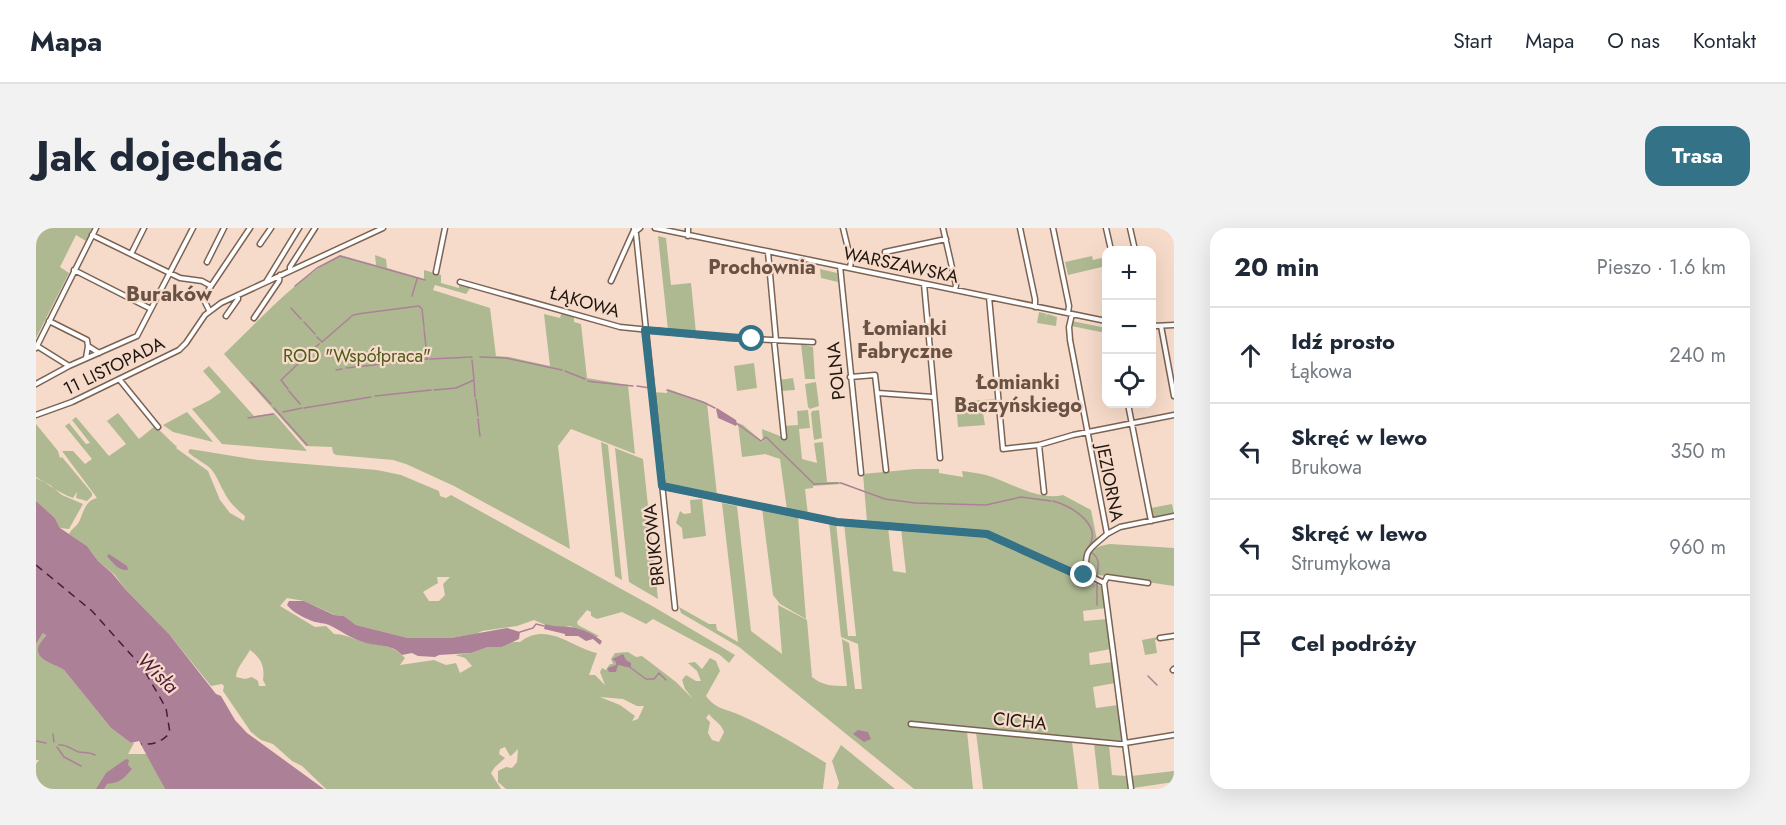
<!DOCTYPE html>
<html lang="pl">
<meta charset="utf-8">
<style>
:root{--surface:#fff;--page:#f2f2f3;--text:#1f2937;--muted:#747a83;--line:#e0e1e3;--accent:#337287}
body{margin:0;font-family:Jost,sans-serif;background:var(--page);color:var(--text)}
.controls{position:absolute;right:18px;top:18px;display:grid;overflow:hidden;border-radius:12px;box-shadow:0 6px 24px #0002}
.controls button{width:54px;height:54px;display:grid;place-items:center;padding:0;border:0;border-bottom:2px solid var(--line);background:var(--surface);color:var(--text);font:30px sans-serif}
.stop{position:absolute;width:18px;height:18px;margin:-14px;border:4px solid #337287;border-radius:50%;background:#fff}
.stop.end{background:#337287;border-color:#fff;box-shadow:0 2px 6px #0008}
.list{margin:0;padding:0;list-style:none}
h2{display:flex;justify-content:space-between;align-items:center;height:78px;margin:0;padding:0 24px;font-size:26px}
h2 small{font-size:20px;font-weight:400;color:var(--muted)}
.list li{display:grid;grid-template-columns:39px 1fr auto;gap:18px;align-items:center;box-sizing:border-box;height:96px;padding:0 24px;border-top:2px solid var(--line)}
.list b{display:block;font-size:22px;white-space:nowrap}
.list p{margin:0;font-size:20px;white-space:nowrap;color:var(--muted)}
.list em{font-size:20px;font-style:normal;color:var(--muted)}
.icon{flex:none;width:33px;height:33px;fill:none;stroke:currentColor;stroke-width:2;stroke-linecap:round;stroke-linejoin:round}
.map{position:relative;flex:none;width:1138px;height:561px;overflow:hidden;border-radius:18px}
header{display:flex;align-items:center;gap:36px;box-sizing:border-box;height:84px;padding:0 30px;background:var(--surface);border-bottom:2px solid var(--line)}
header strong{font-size:28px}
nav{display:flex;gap:33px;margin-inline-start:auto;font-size:21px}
.intro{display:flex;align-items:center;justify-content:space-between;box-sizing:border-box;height:144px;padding:0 36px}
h1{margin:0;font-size:42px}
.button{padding:15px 27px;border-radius:18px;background:var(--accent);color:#fff;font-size:21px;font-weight:700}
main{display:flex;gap:36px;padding:0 36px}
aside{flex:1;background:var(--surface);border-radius:18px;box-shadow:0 6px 24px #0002}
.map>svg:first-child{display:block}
.green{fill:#aeb992;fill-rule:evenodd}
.water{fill:#ac8197}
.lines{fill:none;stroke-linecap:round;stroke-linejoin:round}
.stream{stroke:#ac8197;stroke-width:1.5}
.ferry{stroke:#4f193a;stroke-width:1.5;stroke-dasharray:8 6;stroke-linecap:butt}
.minor-casing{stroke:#7b6354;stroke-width:7}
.minor{stroke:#fff;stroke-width:4}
.route{stroke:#337287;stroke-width:8}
.labels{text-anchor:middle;stroke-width:4.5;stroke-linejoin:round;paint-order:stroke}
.street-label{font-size:18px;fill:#1f1610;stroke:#f7dbca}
.park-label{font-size:18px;fill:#4d5b19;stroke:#f7dbca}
.neighbourhood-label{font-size:20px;font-weight:bold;fill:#695243;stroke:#f7dbca}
.water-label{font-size:20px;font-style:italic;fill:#4f193a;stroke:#f7dbca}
.quarter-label{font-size:21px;font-weight:bold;fill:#695243;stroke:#f7dbca}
</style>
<header>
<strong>Mapa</strong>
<nav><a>Start</a><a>Mapa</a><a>O nas</a><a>Kontakt</a></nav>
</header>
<div class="intro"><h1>Jak dojechać</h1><a class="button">Trasa</a></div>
<main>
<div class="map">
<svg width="1138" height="561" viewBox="0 0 1138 561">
<rect width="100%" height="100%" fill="#f7dbca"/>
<path class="green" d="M0,0h56l-6,13 -10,-6 -16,32 9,6 -33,65z
M622,8l8,2 5,47 20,-2 5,50 -28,-3z
M304,27l36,10 -1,-10 11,4 1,9 37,11v-9l17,5v8l18,5v-5l12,4 -5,7 -31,-9 -2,5 57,18 6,48 13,1 41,9 -6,-52 16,4 2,-7 12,4v7l7,2 6,54 41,7 7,69 -64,-25 -13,17 12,103 -116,-63 -48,-22 -13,-4 -57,-5 -3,-2 -1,-6 -26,-1 -82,-92c37,-35 71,-75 116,-99z
M1056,28l1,4 13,-3v9l-38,9 -3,-13z
M784,41l17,4 1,9 -17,-4z
M1003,84l8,2 -3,4 4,-4 9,3 -1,9 -19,-3z
M1036,93l34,7v5l-35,-7z
M765,116l12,3 2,32h-10z
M718,135l3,25 -20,3 -3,-25z
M173,138l45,50 20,-3 33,38 -85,-7 -30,-35 18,-9 11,-8 -18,-21z
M757,150l2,12 -14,1 -2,-11z
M780,154l3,24 -9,3 -2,-2 -3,-23z
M632,161l39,14 10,92 -49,-9 -5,-3 -9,-91 13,1z
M960,171l2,12 -15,2 2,12 -27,2 -2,-25z
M772,182l2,18 -11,1 3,30 15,4 -3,-20 9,-1 4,40h14v2l-28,2v2l-8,1 3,26 -21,-5 -7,-51 -15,-5 -23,3 -4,-34 5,2 20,17 -1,-13 23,9 -1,-12 14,-1 -1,-14z
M783,182l3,28 -8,2 -3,-26 1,-3z
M151,184l23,26 3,4 -40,-10 -10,-7z
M82,185l21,26 16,-13 22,21 -1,1 32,23 12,29 10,13 14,8 1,-5c-9,-7 -17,-15 -22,-26 -4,-7 -6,-14 -12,-21 -7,-7 -16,-10 -23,-17l2,-3 68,11 119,10 24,5 38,16 1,5 6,2 5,-3 203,112 81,48 -6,8 -9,-8 -67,-36 -7,5 -24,-12 -25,7 -6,-3v-4l-4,-2 -10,12 1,3 21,11 -3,1 -26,-11 -15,3 -21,-9 -17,6 -35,5 -6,3 -25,4h-43l-52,-13 -12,-9 -9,-1 -31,-14 -17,-3 -7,8 35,21 11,-1 8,8c10,0 18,4 27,7 18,6 29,1 44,17l-5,7 34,-5 12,5 10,-2 4,10 12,-7 -7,-8 -10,-3 16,-2 17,-6h14l11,-5h7c27,-21 51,5 77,11l-8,22h6l10,10 -5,-13 2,-4 4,2 4,-6h3l-2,-5 4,-6 13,-1 8,5 6,-1 34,26 17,17 -8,-10 -3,-9 4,-5 10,6h5l-4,-10 -9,-8 7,-1 7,7 8,-11 6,3 4,10 -14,25c10,14 22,13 36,20 29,13 57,30 84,47l-3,26h-317l-8,-7v-11l8,-4 6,1 5,-6 1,-13 -6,6 -2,1 -5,-9 -5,2 -1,5 6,4 -10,9 -4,6 10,16h-175l-24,-23 -10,-5 -19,-17 -12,-4 -10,-8 -28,-41 1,-5 -2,-2 -11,2 -42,-52 -43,-44 -12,-16 -16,-13 -11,-15 -18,-12c3,-6 7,-7 10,-12 5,-11 6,-21 18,-24l-35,-47h11l12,13 7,-5 -27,-33 4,-3 17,21 4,-1 -18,-23 4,-3 33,39 17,-12 -19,-23zM401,349h13l-7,7 2,11 -6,6h-10l-6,-9 15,-9zM214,422c11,8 15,16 13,30l3,6h-7l-1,-5 -6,-4 -7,2 -9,-2c0,-9 10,-19 14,-27zM564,469l23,2 14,7h7l-6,13 -6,2 3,-5 -15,-11zM673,486c5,7 12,9 15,18l-5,10 -7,-2 -4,-7 2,-11 -4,-4z
M0,196l22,27 2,7 2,-1 30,36v3l-5,5 -11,-3 1,-6 -4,6c-14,-5 -25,-14 -37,-21z
M565,214l7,3 14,135 -7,-4z
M579,220l28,11 15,140 -29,-17z
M879,241h24v4l24,4 -1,-6c8,1 16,2 24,4 24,7 51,26 77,20l28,15 6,30c-14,12 -14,13 -14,32l-3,1 -93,-40 -120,-11 -4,-48z
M0,250l14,7 12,10 21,9 -14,25 -9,-1 -5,-10 -19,-17z
M666,271l4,37 -23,3 -1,-11 -6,-5 4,-12 4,3 7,-1 -1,-13z
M686,275l15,3 14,125 31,23 -4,-49 29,15 5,57c11,9 21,9 35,9l-5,-47 7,4 6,46h7l-4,-45 -17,-7 -12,-116 7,2 12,113h8l-12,-113 44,4 5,44 13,2 -5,-45 86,7 116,52 3,21 -23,3 1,10 23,-2 4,30 -22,4 1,12 23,-3 2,21 -22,4 3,21 22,-3 4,35 -2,1 -39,-3v2l-160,-18 5,5 41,4 6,58h-59l-175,-142 -58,-34 -2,-6 30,17h7l1,6 21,12z
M1136,276l2,10 -21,4 -2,-10z
M726,280l36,8 8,103 -26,-15 -7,-9z
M1074,316l64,4v38l-82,-12 -5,-8c1,-15 8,-20 23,-22z
M7,405l3,1 -8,14 16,15 10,7 47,58 20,15h3l-6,11h19l18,35h-129v-25l3,-4h-3v-116z
M1122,409l1,2 -4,1 2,13 -12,2 -3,-15z
M940,504l96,10 6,47h-95z
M1058,516l15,1 3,30 14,1 2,13h-29z
M805,517l54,44h-58l2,-6 -7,-22z
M1138,543v11l-41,6 -2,-12z"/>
<path class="water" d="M681,180l19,12 1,4 -1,2 -18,-8 -2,-9z
M0,273l19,17 5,10 27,18 11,15 14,12 14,17 43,44 47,60 5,2 14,24 12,13 77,56h-159l-26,-48 -8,2 -20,-15 -47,-58c-7,-6 -28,-9 -26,-22 1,-4 6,-10 8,-13l-3,-2 -7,11z
M73,326l18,12 1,4c-10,1 -15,-7 -21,-14z
M253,373h15l30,14 10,1 12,9 52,13h43l56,-10 13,4 -1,7 -17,8h-14l-17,6 -32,2 -4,2 -17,-1 -6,-3 -10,2c-11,-12 -25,-8 -39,-13 -13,-4 -23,-12 -34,-17 -5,-2 -10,-2 -14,-3 -9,-3 -23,-10 -28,-17z
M509,396c9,3 16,2 25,3 13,2 22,6 32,14l-2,4 -7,-6 -7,2 -8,-5h-13v-2l-21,-5z
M587,426l3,6 5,3v5l-13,-3 -2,7h-7l-2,-4 9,-3v-3l-4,-3z
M822,502l10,2 3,7 -7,3 -11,-8z
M90,531l3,1 -1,5 4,4c-9,10 -10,13 -25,15l-3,5h-8l10,-16z"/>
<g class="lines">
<path class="stream" d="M259,58l22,-18 23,-12 85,24
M376,68l5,-17
M255,80l10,11
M386,81l2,18
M329,85l54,-7 2,2
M268,94l11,12
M388,101l2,18
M281,109l5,5 31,-27 11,-2
M390,121l1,10
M444,129l26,1 56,12
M394,131l42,-2
M310,140l82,-9
M300,142l6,-1
M529,143l20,8
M438,152l1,17
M552,153l6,1
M215,154l20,22
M559,154l38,4
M601,158l13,2
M252,161l-7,-9 38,-36
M398,162l22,-2 18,-8 -2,-20
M631,162l36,12 12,6
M253,163l11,13
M339,168l56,-6
M440,171l2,17
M238,180l33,37
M268,180l67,-11
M247,184l19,-4
M212,190l25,-4
M442,191l2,17
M700,195l25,18 5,-4 48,47 24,-1
M805,255l44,16 30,4 71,2 35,-8 30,4
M1017,273c20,5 52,26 34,48
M1055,324c10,7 7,14 6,25
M1061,355v22
M484,404l13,-4 3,-4 8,2
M595,440l15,11h8l5,-6 7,7
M1112,448l9,9
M17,506l1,8
M0,513l10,2
M23,517c9,-1 12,5 20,7 6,1 10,0 16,3
M21,519l7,10 17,9"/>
<path class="ferry" d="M0,337l56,46 51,57 23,40 4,25c-9,9 -16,12 -29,11"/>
<defs>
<path id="minor" d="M598,0l2,6 39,374
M619,0l451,93
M652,0v8
M807,0l8,33 -1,7
M907,0l13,57 -1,5
M984,0l15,71v8
M1017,0l16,78 -1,7
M1070,0l5,22
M1094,0l5,22
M599,4l5,-4
M56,7l88,43 22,3 9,5
M224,16l11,-16
M732,24l8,88
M849,24l61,-13
M95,26l13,-26
M171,34l17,-34
M804,38l21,207
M38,42l77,39
M254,42v-3l25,-39
M400,44l9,-44
M575,53l23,-51
M230,54l33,-54
M424,54l160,45 109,11 84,4
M888,56l16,174
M953,69l14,152 36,-4 34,-10 101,-20
M173,82l-6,-12 47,-70
M1036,86l-3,13 1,13 37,194c-19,17 -22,14 -21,40l18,9 27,206
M190,88l12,-17v-4
M218,90l25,-37 1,-6
M13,93l38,19 1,6 11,7
M1116,98l22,-1
M1125,98l13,70
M738,112l10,97
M1,118l32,20
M0,120l60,-120
M50,130l2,-12
M814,149l25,-2 11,95
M83,151l39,48
M0,156l33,-18 68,-30 56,-108
M842,165l55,4
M1092,176l23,117
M0,187l36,-13 107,-52 7,-7 19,-28 16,-12 162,-75
M1003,217l5,47
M626,258l175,36 150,12 91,41 8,-1
M1071,306l13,-7 54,-11
M1068,355l3,-6 41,6
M1124,410l14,-2
M1137,442l1,-1
M875,496l208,20 55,-9"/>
</defs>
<use href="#minor" class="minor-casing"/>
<use href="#minor" class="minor"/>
</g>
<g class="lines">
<path class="route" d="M716,111l-107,-9 17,156 175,36 150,12 91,41h6"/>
</g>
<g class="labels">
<g class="street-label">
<text transform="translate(865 37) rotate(12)" y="6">WARSZAWSKA</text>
<text transform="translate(549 74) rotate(16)" y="6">ŁĄKOWA</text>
<text transform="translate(78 138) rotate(-26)" y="6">11 LISTOPADA</text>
<text transform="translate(800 143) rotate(-96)" y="6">POLNA</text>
<text transform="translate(1074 255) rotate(79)" y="6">JEZIORNA</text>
<text transform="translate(618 317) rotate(-96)" y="6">BRUKOWA</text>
<text transform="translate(984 493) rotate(6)" y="6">CICHA</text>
</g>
<g class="park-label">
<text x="321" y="134">ROD "Współpraca"</text>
</g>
<g class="neighbourhood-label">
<text x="726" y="46">Prochownia</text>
<text x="869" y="107">Łomianki<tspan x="869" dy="23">Fabryczne</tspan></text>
<text x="982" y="161">Łomianki<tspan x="982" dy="23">Baczyńskiego</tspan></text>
</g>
<g class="water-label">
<text transform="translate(122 445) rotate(44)" y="7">Wisła</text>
</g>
<g class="quarter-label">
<text x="133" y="73">Buraków</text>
</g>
</g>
</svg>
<div class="controls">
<button>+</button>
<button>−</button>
<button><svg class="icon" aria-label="locate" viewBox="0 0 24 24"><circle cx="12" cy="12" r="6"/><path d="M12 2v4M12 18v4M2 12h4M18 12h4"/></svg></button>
</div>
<div class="stop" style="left:716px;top:111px"></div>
<div class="stop end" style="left:1048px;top:347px"></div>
</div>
<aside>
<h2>20 min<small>Pieszo · 1.6 km</small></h2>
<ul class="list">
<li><svg class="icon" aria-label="ahead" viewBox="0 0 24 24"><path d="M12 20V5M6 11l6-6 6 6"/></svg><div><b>Idź prosto</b><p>Łąkowa</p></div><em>240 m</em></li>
<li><svg class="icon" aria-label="left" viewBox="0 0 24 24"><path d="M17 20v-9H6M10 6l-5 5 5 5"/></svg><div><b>Skręć w lewo</b><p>Brukowa</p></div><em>350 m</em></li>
<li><svg class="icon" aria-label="left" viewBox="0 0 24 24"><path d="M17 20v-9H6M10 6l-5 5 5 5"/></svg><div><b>Skręć w lewo</b><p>Strumykowa</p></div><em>960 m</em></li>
<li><svg class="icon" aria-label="arrive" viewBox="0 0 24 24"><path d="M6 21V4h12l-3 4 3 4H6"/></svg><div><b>Cel podróży</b></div></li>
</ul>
</aside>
</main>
